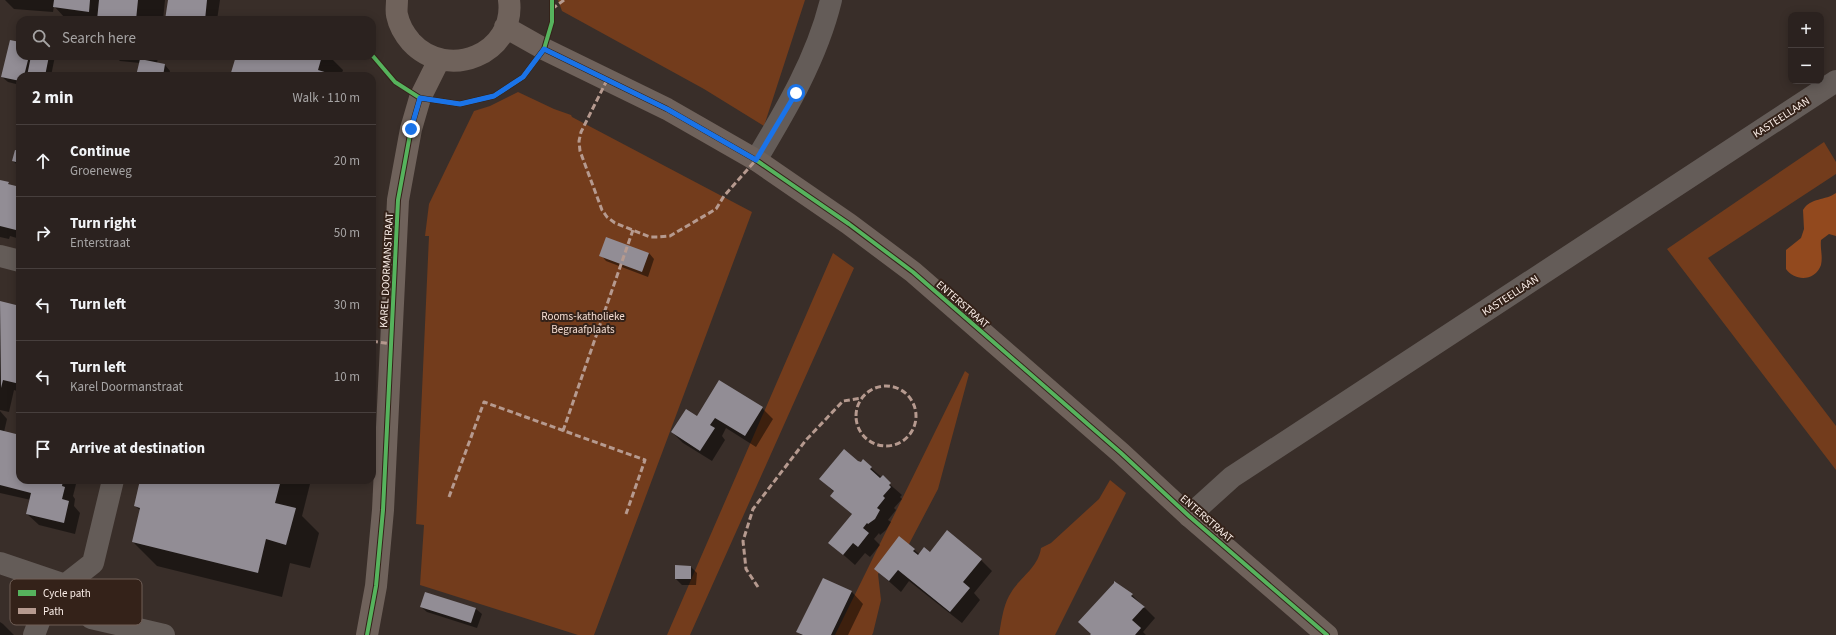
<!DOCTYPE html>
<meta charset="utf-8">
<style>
:root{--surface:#2b221f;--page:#372f2c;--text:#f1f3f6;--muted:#a6a4a4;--line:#473f3d}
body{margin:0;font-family:"Source Sans 3",sans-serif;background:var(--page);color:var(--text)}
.controls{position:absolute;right:12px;top:12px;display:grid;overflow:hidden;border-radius:8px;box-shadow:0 2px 10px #0003}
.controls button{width:36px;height:36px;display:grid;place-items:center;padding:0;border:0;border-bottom:1px solid var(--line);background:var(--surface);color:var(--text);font:20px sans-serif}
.stop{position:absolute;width:12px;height:12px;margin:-9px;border:3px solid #1a73e8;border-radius:50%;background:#fff}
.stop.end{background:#1a73e8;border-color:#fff;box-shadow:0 1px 4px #0008}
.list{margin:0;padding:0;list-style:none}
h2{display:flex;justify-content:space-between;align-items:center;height:52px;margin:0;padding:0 16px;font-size:17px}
h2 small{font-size:13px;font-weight:400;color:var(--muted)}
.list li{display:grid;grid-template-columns:26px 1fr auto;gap:12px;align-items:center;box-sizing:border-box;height:72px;padding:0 16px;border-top:1px solid var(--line)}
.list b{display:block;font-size:15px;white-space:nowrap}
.list p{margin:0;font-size:13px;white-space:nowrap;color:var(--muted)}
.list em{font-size:13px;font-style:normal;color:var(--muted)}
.icon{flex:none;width:22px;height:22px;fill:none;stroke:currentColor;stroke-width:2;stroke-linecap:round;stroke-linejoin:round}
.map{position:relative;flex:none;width:1836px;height:635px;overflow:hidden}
.search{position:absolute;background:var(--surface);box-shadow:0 2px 10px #0003;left:16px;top:16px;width:360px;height:44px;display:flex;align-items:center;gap:10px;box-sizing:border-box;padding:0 14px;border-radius:12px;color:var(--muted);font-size:15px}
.panel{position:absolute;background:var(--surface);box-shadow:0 2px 10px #0003;left:16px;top:72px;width:360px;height:412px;border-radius:12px}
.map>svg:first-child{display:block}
.green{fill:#733c1c}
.water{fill:#92491e}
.shadow{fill:#0007}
.building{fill:#928d95}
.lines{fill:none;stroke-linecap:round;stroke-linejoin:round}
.minor{stroke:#645c58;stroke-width:22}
.major{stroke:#6f625b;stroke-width:22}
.quiet{stroke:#b69a8f;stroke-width:3;stroke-dasharray:6 3;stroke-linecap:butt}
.cycleway-casing{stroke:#342219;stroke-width:6}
.cycleway{stroke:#56b35d;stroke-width:4}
.route{stroke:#1a73e8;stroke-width:5}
.labels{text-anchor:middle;stroke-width:4;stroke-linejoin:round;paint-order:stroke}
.street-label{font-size:11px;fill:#fbeee8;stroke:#342219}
.park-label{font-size:11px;fill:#f4ddd2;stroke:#342219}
.key{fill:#342219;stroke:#705f57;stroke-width:1}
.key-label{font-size:11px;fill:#fbeee8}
</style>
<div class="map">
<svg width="1836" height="635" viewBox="0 0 1836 635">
<rect width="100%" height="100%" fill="#392e29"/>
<path class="green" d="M558,0h247l-41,126 -60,-37 -142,-78z
M518,92l36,17 17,6 1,2 180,95 -158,423h-16l-158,-50 4,-60 -8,-1 13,-288h-4l4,-32 45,-93 16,-5z
M1824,142l12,20v12l-128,84 128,168v44l-169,-221z
M833,253l21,15 -164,367h-23z
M965,371l4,3 -31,115 -30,57 -7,-4 -23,32 3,26 -8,33 -1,2h-37z
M1110,480l16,13 -71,142h-56c2,-12 4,-28 10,-39 9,-18 29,-27 32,-48l10,-5 48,-44z"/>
<path class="water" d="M1836,193v43l-7,-2 -8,6c-1,9 2,16 0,25 -6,17 -27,16 -35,4v-19l15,-12 3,-9 -1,-19c8,-13 22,-9 33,-17z"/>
<path class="shadow" d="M5,0h160l-2,20h-83l-15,-2 -11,-12 -1,6 -39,-3z
M169,0h51l-3,20h-51z
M20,43v13h35l-4,20h-31v9l-12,-3 -6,-5z
M115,56h43l-1,8 8,1 5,6 -1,5h-32l3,-13 -20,-2z
M237,56h92l14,14 -2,6h-110z
M20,152v15l-7,-6z
M0,181l20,8v50l-10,-3 -1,3 -9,-2z
M649,253l5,6 -6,18 -42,-16 -5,-6z
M0,302l20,5v85l-6,-2 -5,22 -9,-2z
M762,408l11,11 -17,28 -30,-19 -4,8 3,4 -13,21 -29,-18 -11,-11 25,-15z
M0,411l7,8 -3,13 16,4v44h57l-4,16 2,3 -1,7 6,7 -5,21 -36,-9 -12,-11 4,-14 -31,-7z
M858,462l13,6 31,27 -2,2 2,2 -8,9 2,2 -8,10 3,2 -5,8 -6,5 -1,-2 -5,6 6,6 -10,12 -5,-4 -10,12 -25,-22 23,-28 -22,-19 3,-4 -13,-13z
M141,480h170l-9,36 17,17 -9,35 -20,-5 -8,34 -125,-31 -24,-24 8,-31 -6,-5z
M900,538l19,16 11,-1 51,7 11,11 -18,22 6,7 -18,23 -53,-42 -8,11 -26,-23z
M676,566l15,1 6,6 -1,12h-14l-6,-6z
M824,579l28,13 11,12 -15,31h-47l-3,-3z
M1115,583l17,12 23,23 -12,14 3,3h-54z
M425,593l51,16 6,5 -5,14 -50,-16 -6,-5z
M0,622l3,2 11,11h-14z"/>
<path class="building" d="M54,0h36l-1,12 -36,-5z
M99,0h39l-2,20h-39z
M168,0h39l-2,20h-40z
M10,40l10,2v14h9l-5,20h-4v5l-19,-4z
M31,56h18l-4,20h-18z
M236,56h86l-4,14 13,4 -1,2h-100z
M140,59l25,5 -2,12h-27z
M15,150l5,1v12l-8,-2z
M0,180l9,2 -1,2 12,3v44l-20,-5z
M606,237l43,16 -7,19 -43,-16z
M0,301l20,5 -4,22 4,1v55l-17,-4 -2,8z
M719,380l44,27 -18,29 -30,-18 -5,7 5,3 -15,23 -29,-19 15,-23 11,7z
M0,430l20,5v45h43l-1,6 3,1 -3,12 7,2 -5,22 -38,-9 5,-21 -31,-8z
M844,449l14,12 3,1 2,-3 9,8 -2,2 10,9 3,-3 8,8 -2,2 2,2 -8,9 2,2 -8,10 3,2 -5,9 -7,5 -1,-1 -4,5 6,5 -11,14 -5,-4 -10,12 -15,-12 24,-29 -22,-18 4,-5 -15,-12z
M140,480h141l-6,23 21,5 -10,37 -20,-6 -8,34 -126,-31 8,-34 -6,-2z
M947,530l35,29 -19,23 7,6 -20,24 -52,-42 -9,11 -15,-12 25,-33 16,13 -2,2 5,4 6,-8 6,5z
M675,565l16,1v13h-16z
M823,578l29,13 -21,44h-28l-7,-3z
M1114,581l19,13 -2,2 14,11 -2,1 -11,12 9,8 -6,7h-45l1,-1 -13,-12 36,-39z
M425,592l51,16 -5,15 -51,-16z"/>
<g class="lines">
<path class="minor" d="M756,160c30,-50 61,-102 75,-160
M0,256l20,5
M113,480l-20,83 -28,22 26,33 73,17
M1189,516l43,-39 604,-396
M0,563l65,22 -23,29 -8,21"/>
<path class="major" d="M397,0c0,5 -1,11 0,15 2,10 8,20 14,27 37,40 105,11 98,-42
M505,27l39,22 123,60 89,51 93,64 64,48 208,181 68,63 138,119
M367,635l9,-49 7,-76 15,-310 13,-71 9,-31 19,-38"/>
<path class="quiet" d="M552,9l12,-9
M607,80l-26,52 -2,9 1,10 22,59 5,7 8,6 35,14h8l12,-1 46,-27 8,-13 32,-36
M372,341l19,3
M856 416a30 30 0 1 1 60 0a30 30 0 1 1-60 0Z
M563,431l70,-201
M449,497l35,-95 161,58 -19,54
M758,587l-12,-18 -3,-28 10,-32 53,-69 37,-39 19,-3"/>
<defs>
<path id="cycleway" d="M544,49l123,60 89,51 93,64 64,48 208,181 68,63 138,119
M372,55l23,27 25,16 40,6 34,-8 29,-19 21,-28 8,-27v-22
M367,635l9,-49 7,-76 15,-310 13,-71 9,-31"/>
</defs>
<use href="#cycleway" class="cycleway-casing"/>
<use href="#cycleway" class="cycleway"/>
</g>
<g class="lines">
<path class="route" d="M411,129l9,-31 40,6 34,-8 29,-19 21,-28 123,60 89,51 40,-67"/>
</g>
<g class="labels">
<g class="street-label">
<text transform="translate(1781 117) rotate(-33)" y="4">KASTEELLAAN</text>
<text transform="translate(386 270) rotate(-87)" y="4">KAREL DOORMANSTRAAT</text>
<text transform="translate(1510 295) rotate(-33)" y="4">KASTEELLAAN</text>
<text transform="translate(963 304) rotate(41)" y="4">ENTERSTRAAT</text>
<text transform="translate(1207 518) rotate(41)" y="4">ENTERSTRAAT</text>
</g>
<g class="park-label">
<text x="583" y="320">Rooms-katholieke<tspan x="583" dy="13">Begraafplaats</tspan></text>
</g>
</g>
<rect x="10" y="579" width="132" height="46" rx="6" class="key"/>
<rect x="18" y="590" width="18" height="6" fill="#56b35d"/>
<rect x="18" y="608" width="18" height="6" fill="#b69a8f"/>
<g class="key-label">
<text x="43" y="597">Cycle path</text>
<text x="43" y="615">Path</text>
</g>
</svg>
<div class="controls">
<button>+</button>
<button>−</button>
</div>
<div class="stop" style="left:796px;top:93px"></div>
<div class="stop end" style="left:411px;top:129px"></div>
<div class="search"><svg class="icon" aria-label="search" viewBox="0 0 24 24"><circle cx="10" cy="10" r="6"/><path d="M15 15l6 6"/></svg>Search here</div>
<section class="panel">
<h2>2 min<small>Walk · 110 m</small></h2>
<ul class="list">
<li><svg class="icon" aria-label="ahead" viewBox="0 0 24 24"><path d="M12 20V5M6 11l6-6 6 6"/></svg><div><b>Continue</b><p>Groeneweg</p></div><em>20 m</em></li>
<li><svg class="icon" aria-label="right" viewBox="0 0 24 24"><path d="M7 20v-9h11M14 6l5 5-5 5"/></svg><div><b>Turn right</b><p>Enterstraat</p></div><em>50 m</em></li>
<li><svg class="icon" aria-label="left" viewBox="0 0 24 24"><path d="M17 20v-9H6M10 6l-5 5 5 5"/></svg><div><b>Turn left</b></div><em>30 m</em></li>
<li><svg class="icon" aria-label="left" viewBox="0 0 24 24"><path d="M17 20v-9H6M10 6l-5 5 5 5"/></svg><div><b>Turn left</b><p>Karel Doormanstraat</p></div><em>10 m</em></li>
<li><svg class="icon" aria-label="arrive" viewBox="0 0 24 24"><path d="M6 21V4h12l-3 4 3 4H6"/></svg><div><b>Arrive at destination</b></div></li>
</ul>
</section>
</div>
